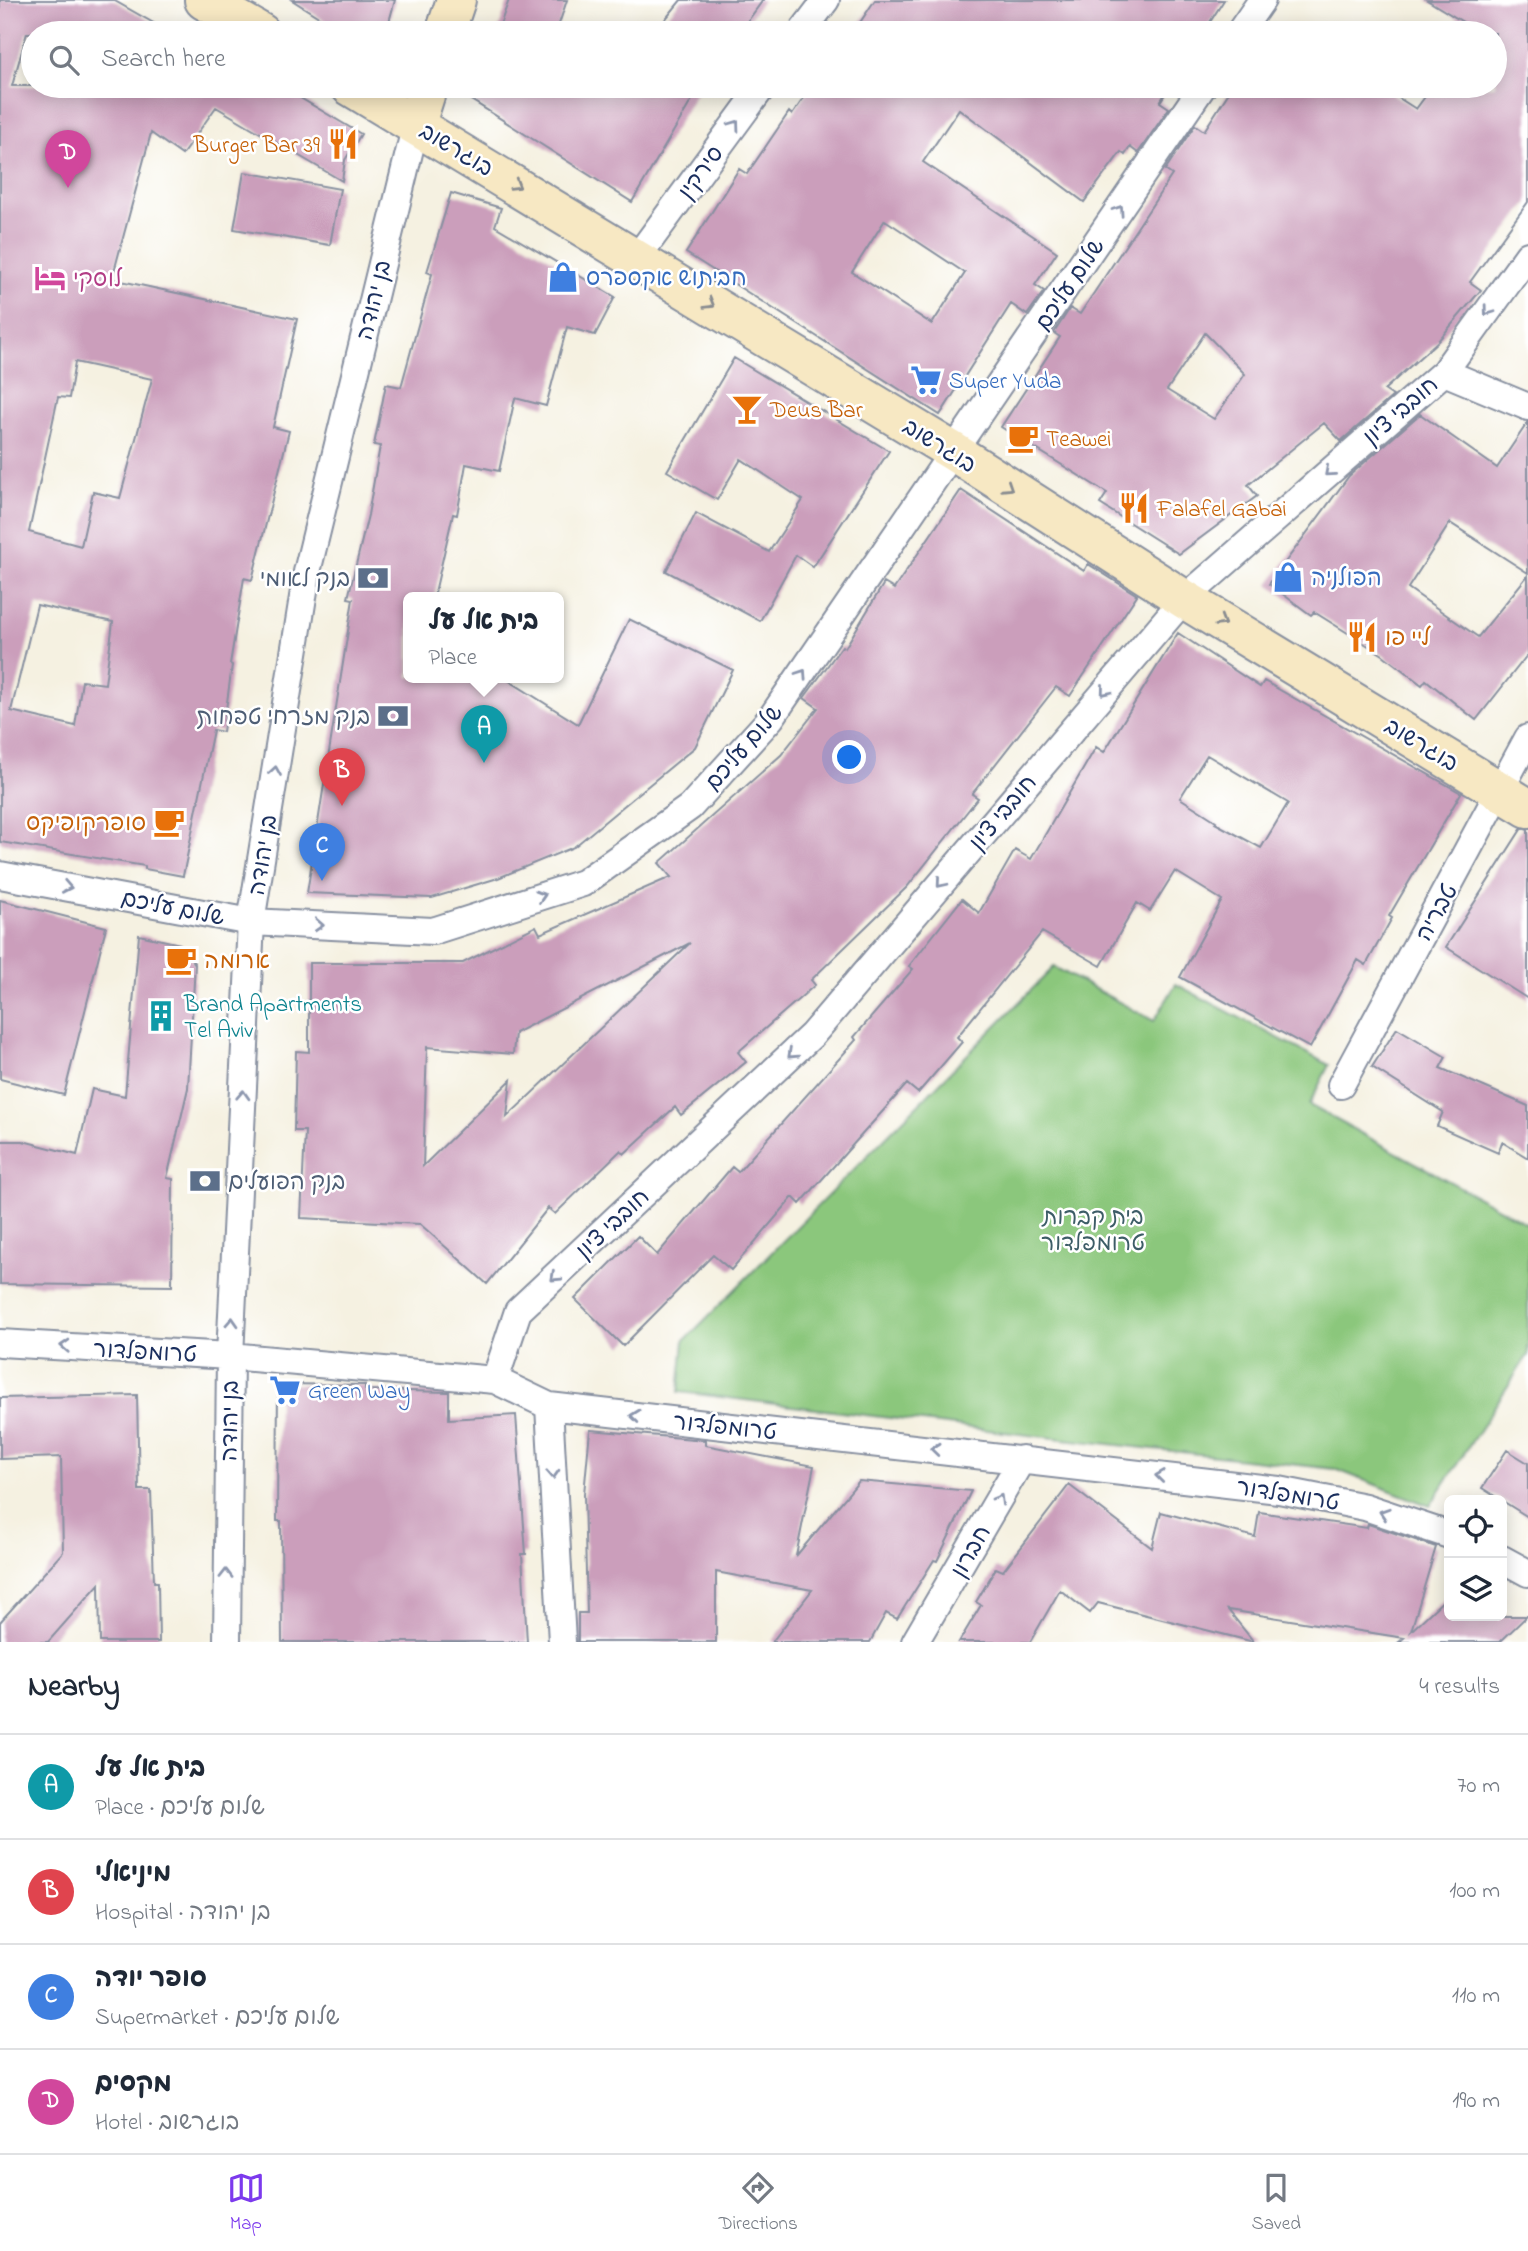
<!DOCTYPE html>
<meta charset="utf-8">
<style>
:root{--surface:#fff;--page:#f2f2f3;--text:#1f2937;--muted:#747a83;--line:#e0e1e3;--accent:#7c3aed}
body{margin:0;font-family:"Indie Flower","Playpen Sans Hebrew",sans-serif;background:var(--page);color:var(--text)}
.controls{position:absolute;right:21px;bottom:21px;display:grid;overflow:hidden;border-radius:10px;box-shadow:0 4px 18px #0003}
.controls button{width:63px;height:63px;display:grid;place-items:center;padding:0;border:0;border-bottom:2px solid var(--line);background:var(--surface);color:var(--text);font:35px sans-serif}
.you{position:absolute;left:850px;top:758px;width:24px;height:24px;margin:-18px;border:5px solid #fff;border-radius:50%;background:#1a73e8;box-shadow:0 0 0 10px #1a73e833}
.badge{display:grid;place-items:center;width:46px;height:46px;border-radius:50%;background:var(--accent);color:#fff;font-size:23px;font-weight:700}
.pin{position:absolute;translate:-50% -58px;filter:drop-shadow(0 2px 4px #0008)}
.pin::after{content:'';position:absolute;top:37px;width:24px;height:21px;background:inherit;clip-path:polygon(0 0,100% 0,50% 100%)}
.popup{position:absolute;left:403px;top:592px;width:161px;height:91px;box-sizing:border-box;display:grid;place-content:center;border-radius:10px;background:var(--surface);filter:drop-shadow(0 2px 5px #0005);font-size:23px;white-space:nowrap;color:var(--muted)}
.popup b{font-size:26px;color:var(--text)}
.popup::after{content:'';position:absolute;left:50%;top:100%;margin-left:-14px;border:14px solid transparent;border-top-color:var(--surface)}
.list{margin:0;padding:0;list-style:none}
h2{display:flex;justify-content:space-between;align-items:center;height:91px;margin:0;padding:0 28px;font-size:30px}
h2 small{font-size:23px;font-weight:400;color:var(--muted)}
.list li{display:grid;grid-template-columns:46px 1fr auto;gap:21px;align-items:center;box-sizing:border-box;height:105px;padding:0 28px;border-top:2px solid var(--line)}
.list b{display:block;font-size:26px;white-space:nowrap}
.list p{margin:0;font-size:23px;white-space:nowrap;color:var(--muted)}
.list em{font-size:23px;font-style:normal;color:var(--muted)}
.icon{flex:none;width:38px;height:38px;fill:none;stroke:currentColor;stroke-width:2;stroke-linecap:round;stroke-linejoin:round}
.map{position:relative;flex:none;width:1528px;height:1642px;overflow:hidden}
.search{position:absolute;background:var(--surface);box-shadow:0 4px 18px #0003;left:21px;right:21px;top:21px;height:77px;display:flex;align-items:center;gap:18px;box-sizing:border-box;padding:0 24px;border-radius:38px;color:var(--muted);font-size:26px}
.sheet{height:511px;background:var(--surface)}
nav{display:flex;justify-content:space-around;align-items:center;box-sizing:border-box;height:98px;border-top:2px solid var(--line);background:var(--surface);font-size:19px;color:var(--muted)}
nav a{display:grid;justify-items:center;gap:4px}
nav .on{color:var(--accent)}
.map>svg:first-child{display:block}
.green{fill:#8bc77c;stroke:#537b6d;stroke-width:2}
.building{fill:#cb9ebb;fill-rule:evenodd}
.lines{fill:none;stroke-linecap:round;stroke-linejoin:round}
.street-casing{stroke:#8890a0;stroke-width:30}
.secondary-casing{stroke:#8890a0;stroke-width:42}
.street{stroke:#fff;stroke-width:26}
.secondary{stroke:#f7e8c3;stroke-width:38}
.oneway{stroke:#8d97ae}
.oneway2{stroke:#898c90}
.labels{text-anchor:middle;stroke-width:5;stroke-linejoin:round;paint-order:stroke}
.food-label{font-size:23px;fill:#c56008;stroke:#fff;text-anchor:start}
.street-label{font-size:23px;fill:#1b2f5e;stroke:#fff}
.shop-label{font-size:23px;fill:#366cbe;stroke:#fff;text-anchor:start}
.hotel-label{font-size:23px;fill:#b23c85;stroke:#fff;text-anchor:start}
.service-label{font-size:23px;fill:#4e5e75;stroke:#fff;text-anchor:end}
.culture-label{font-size:23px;fill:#0d838f;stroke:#fff;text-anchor:start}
.park-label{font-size:23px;fill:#3d5d67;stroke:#fff}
</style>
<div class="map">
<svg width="1528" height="1642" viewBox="0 0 1528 1642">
<rect width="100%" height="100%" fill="#fff"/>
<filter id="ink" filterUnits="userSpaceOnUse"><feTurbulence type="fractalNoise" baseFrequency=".0143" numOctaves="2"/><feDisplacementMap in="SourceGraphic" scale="14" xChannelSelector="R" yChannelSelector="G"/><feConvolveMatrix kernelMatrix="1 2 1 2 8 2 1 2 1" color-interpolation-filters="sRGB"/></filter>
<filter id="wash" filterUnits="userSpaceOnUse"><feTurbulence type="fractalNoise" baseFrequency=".00686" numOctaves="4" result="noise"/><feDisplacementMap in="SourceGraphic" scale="28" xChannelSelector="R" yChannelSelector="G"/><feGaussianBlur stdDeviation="1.57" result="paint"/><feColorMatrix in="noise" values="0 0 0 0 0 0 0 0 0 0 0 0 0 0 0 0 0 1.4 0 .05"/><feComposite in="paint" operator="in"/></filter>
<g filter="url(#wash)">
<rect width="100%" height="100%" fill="#f5f1e1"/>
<path class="green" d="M1054,967l100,54 22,-37 153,81 -20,40 219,119v131l-98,151 -95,-37 -299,-33 -357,-44 5,-51z"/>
<g id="blocks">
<path class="building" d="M0,0h113l58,33h-144l-15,53h268l81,48 -16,26 -3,21 -126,-74 -34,48 -31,-22 -39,146 185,40 -24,108 16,4 -37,149 -8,-2 -14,86 2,1 -9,67 -10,-2 -30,146 -38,-7v-3l-145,-24zM75,362l77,17 -32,119 -27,-6 -12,54 -52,-14 29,-135 11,1zM37,605l76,17 -8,62 -23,-3 -7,45 -64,-15z
M292,0h103l-9,33h-42z
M509,0h58l-11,33h-59z
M681,0h82l-24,33h-85z
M875,0h349l-21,33h-350z
M1427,0h101v202l-58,80 11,8 -43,51 -54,49 9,6 -52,45 -17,-18 -76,62 9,11 -78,58 -79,-50 7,-11 -106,-66 59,-90 -6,-4 16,-25 10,6 92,-139 -7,-5 30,-45 9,6 29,-45h147l36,23 17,-23h62v-53h-14zM1205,333l40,41 -31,45 -47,-29z
M449,86h251l-68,116z
M812,86h358l-10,16 9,6 -31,45 -8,-6 -5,8 -4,-3 -37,50 -125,-93 -36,53 134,90 -22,33 9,6 -17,24 -16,-11 -71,111 -254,-162 53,-84 8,5 42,-62 3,3zM885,220l80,53 -33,51 -80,-52z
M244,172l96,17 -10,56 -96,-16z
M451,193l50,15 -6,18 120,71 -20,38 -28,-8 -21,79 -31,-8 -16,73 -33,-7 -9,51 -4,-1 -19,83h-25v80h94l75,47 51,-105 104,51 -38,77 -121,100 -76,31 -66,20 -125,-5 46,-294 -5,-1 20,-83 12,-69 -6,-1 12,-61 15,3 31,-113 -5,-2z
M734,358l155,93 -76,116 -17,-12 -36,66 -94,-50 30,-58 73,39 34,-52 -62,-41 -24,41 -50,-29z
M1420,414l77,54 31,-46v151l-78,-50 -42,65 70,49 50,-62v79l-52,66 -50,-40 -4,5 -39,-30 -69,-43 -3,3 -42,-31 80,-108z
M961,490l123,81 4,-7 49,31 -67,101 -14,-9 -84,107 6,4 -71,89 -96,93 4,5 -77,67 8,10 -65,53 -6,-8 -51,47 -3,-4 -66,64 -7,-6 -61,76 -67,-60 -119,-6 4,-87h-11l2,-80 13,1v-89h154l73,-37 4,8 131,-57 -12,-14 122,-108 37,-47 -14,-10 38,-52 3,2 39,-65 10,6zM690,943l-183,174 4,-37 -88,86 4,-119 86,7 2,-21z
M1178,633l82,54 4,-6 197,112 -72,123 3,2 -26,47 -8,-5 -48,88 -130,-71 42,-77 -47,-29 -25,40 -13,-8 -36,63 -59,-34 -85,105 5,5 -44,51 -11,-9 -107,120 -7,-7 -62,73 -18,-15 -90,91 -48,-47 63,-63 19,19 75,-88 6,5 118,-132 -2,-3 59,-68 -4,-3 53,-67 17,14 36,-63 16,9 65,-112 8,5zM1207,755l81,48 -27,45 -46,-25 1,-2 -36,-23z
M1522,828l6,2v169l-82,-52z
M0,900l106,27 -42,168 -64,-16z
M139,935l41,9 15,20 -7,124 -21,90 6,1 -1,107 -172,-2v-143h23l54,14 15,-66 33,7z
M1397,1028l49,29 -6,11 88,38v52l-26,-16 -4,11 -61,-27 6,-14 -71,-45z
M278,1384l87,1v5l84,2v27l67,-4 10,139h-4l5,88h-245l-1,-121h-4z
M137,1395l2,95h12l3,92h4l1,60h-59l-1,-58 -51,58h-48v-20l63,-70 -2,-95 -61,2v-61z
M590,1430l115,10v5l109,21 -18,90 63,-75 112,10 -34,70 -3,-1 -37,59 -11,-6 -16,29h-98l40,-52 -96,-18v70h-138v-29h9l-3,-119z
M1507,1450l21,13v54l-46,-29z
M1069,1485l83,63 9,-36 94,25 4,-25 108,16 1,-4 68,23 -25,84 38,-36v21h78l-27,26h-101l5,-4 -176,-28 26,32 -156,-39 -8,10 -30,-23 -30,52h-71l22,-37 -5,-3 20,-34 7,3z"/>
</g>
</g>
<g filter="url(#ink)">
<use href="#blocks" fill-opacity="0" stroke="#8890a0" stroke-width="2"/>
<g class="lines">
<defs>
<path id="street" d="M801,33l25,-33
M1239,33l23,-33
M636,259l127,-173
M1444,372l84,35
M0,875l251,47 182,9 150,-48 107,-76 81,-89 432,-632
M1341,1085l187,-347
M0,1343l230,13 265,24 54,26 730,84 86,17 84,28
M495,1380l23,-69 294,-276 372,-436 260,-227 84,-117
M549,1406l13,236
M1502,1559l26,14
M227,1642l3,-286 21,-434 56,-350 109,-448
M915,1642l107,-183"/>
<path id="secondary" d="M204,0l57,33
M445,33l11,-33
M350,86l604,366 230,147 344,209
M416,124l12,-38"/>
</defs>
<use href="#street" class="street-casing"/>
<use href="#secondary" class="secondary-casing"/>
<use href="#street" class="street"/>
<use href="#secondary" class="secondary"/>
</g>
<defs><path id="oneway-chevron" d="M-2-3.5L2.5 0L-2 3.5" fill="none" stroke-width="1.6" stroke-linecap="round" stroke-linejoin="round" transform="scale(1.75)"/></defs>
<g class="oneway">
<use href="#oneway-chevron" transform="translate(735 125) rotate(-54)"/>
<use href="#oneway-chevron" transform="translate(1119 210) rotate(-56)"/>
<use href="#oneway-chevron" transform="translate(1488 311) rotate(126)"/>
<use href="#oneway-chevron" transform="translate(1329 472) rotate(139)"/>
<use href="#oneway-chevron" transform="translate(802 674) rotate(-56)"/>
<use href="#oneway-chevron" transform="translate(1105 691) rotate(130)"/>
<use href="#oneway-chevron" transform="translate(275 771) rotate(-81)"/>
<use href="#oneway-chevron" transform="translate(941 883) rotate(130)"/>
<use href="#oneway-chevron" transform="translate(67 887) rotate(11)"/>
<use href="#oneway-chevron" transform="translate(541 896) rotate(-18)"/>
<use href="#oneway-chevron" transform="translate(319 925) rotate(3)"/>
<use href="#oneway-chevron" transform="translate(792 1054) rotate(137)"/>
<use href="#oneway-chevron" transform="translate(243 1095) rotate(-87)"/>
<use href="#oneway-chevron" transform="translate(555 1277) rotate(137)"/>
<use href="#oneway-chevron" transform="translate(232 1322) rotate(-87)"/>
<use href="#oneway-chevron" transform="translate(65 1346) rotate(-177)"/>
<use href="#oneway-chevron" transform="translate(635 1416) rotate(-174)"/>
<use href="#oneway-chevron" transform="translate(935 1449) rotate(-174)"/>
<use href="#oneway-chevron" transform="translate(553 1474) rotate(87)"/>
<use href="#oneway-chevron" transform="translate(1160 1476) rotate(-173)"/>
<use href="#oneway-chevron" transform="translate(999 1499) rotate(-60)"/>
<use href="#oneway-chevron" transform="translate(1384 1513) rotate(-162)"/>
<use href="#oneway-chevron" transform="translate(226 1574) rotate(-90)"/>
</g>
<g class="oneway2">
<use href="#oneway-chevron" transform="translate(516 185) rotate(31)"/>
<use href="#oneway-chevron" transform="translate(710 304) rotate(31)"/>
<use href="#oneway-chevron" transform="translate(1008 487) rotate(33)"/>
<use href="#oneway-chevron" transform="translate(1221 622) rotate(31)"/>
</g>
</g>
<defs>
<symbol id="restaurant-bare" viewBox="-9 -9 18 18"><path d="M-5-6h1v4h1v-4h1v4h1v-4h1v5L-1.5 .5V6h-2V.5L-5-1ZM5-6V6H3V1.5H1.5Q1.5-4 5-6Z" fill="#e8710a" stroke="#fff" stroke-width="2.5" paint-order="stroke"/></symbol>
<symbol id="shop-bare" viewBox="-9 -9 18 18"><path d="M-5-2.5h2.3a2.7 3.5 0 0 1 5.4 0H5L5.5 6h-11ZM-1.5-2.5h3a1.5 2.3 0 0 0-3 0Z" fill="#3f7fe0" stroke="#fff" stroke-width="2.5" paint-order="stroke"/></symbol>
<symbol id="hotel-bare" viewBox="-9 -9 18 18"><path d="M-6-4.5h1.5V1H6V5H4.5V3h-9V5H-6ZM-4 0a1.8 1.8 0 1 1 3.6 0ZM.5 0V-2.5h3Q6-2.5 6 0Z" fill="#d1479c" stroke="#fff" stroke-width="2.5" paint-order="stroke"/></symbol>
<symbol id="supermarket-bare" viewBox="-9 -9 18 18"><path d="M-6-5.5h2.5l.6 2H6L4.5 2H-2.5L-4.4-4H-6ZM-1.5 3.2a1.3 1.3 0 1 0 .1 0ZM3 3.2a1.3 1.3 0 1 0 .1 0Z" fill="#3f7fe0" stroke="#fff" stroke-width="2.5" paint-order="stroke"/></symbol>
<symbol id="bar-bare" viewBox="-9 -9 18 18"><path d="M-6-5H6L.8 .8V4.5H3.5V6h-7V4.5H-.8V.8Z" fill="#e8710a" stroke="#fff" stroke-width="2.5" paint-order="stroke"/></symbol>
<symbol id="cafe-bare" viewBox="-9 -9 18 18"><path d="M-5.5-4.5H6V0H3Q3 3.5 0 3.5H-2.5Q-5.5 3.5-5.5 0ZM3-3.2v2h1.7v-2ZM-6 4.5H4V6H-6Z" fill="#e8710a" stroke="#fff" stroke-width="2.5" paint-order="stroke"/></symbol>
<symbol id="bank-bare" viewBox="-9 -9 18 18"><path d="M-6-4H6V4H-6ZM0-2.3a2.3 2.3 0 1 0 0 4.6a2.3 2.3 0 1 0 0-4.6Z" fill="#5c6f8a" stroke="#fff" stroke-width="2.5" paint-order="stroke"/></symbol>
<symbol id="building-bare" viewBox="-9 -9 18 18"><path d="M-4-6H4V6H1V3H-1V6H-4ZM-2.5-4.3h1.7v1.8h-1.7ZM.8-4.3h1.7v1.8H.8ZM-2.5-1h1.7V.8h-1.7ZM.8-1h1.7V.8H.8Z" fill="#0f9aa8" stroke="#fff" stroke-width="2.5" paint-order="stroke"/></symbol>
</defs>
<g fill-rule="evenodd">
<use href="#restaurant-bare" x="321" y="122" width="44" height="44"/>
<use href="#shop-bare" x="541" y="255" width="44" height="44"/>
<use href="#hotel-bare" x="28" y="256" width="44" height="44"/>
<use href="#supermarket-bare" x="904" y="358" width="44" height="44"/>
<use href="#bar-bare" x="725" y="387" width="44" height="44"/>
<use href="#cafe-bare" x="1001" y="416" width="44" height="44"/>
<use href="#restaurant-bare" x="1112" y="486" width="44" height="44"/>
<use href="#shop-bare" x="1266" y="555" width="44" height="44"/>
<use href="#bank-bare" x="351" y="556" width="44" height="44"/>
<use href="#restaurant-bare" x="1340" y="615" width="44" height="44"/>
<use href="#bank-bare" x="371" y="694" width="44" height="44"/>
<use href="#cafe-bare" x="147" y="800" width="44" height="44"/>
<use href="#cafe-bare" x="159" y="938" width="44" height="44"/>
<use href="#building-bare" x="139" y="994" width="44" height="44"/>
<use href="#bank-bare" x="183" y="1159" width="44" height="44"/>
<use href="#supermarket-bare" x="263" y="1368" width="44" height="44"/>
</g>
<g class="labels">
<g class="food-label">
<text x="320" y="152" text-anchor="end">Burger Bar 39</text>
<text x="770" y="417">Deus Bar</text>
<text x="1046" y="446">Teawei</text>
<text x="1157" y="516">Falafel Gabai</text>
<text x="1385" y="645">ליי פו</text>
<text x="146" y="830" text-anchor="end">סופרקופיקס</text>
<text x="204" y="968">ארומה</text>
</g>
<g class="street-label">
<text transform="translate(457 149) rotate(31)" y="8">בוגרשוב</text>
<text transform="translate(700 172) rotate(-54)" y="8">סירקין</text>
<text transform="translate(1069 284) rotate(-56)" y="8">שלום עליכם</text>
<text transform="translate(373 300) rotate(-76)" y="8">בן יהודה</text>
<text transform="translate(1400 410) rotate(-41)" y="8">חובבי ציון</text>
<text transform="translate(940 445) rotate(32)" y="8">בוגרשוב</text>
<text transform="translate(1422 744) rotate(31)" y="8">בוגרשוב</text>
<text transform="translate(743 747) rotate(-49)" y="8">שלום עליכם</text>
<text transform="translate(1002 812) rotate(-50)" y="8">חובבי ציון</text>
<text transform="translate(262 855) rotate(-81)" y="8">בן יהודה</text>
<text transform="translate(173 907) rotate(11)" y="8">שלום עליכם</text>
<text transform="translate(1436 912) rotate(-61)" y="8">טבריה</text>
<text transform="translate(612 1223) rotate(-43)" y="8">חובבי ציון</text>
<text transform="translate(145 1351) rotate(3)" y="8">טרומפלדור</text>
<text transform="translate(229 1421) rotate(-89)" y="8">בן יהודה</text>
<text transform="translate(725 1426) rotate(6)" y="8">טרומפלדור</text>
<text transform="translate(1288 1494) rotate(9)" y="8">טרומפלדור</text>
<text transform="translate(970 1551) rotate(-60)" y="8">חברון</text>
</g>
<g class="shop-label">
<text x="586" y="285">חביתוש אקספרס</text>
<text x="949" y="388">Super Yuda</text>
<text x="1311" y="585">הפולניה</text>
<text x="308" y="1398">Green Way</text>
</g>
<g class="hotel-label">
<text x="73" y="286">לוסקי</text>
</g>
<g class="service-label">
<text x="350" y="586">בנק לאומי</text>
<text x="370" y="724">בנק מזרחי טפחות</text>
<text x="228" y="1189" text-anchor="start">בנק הפועלים</text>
</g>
<g class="culture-label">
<text x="184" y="1011">Brand Apartments<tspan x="184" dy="26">Tel Aviv</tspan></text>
</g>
<g class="park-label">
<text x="1093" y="1224">בית קברות<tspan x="1093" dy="26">טרומפלדור</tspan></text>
</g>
</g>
</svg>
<div class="controls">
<button><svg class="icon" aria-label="locate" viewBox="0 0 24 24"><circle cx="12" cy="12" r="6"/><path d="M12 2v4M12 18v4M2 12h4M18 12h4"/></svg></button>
<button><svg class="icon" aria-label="layers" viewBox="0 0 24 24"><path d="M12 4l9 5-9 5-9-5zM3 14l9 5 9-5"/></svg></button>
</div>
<div class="you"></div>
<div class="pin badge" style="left:484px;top:763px;background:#0f9aa8">A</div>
<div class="popup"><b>בית אל על</b>Place</div>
<div class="pin badge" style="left:342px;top:806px;background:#e0444e">B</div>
<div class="pin badge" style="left:322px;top:881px;background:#3f7fe0">C</div>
<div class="pin badge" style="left:68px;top:188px;background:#d1479c">D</div>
<div class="search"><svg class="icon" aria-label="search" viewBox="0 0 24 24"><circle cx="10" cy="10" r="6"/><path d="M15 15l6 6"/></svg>Search here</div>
</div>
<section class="sheet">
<h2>Nearby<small>4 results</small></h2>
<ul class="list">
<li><span class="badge" style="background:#0f9aa8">A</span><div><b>בית אל על</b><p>Place · שלום עליכם</p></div><em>70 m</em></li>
<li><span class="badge" style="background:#e0444e">B</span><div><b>מיניאלי</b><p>Hospital · בן יהודה</p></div><em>100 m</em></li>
<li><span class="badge" style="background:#3f7fe0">C</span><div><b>סופר יודה</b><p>Supermarket · שלום עליכם</p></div><em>110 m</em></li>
<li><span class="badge" style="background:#d1479c">D</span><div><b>מקסים</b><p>Hotel · בוגרשוב</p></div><em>190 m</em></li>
</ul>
</section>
<nav>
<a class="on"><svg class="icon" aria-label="map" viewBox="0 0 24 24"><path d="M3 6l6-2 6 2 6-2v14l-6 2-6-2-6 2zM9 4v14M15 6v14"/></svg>Map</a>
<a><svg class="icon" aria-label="directions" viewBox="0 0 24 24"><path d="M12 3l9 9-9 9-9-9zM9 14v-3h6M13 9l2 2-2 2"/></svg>Directions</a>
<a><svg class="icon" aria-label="saved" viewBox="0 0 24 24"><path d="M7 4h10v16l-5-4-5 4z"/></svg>Saved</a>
</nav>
